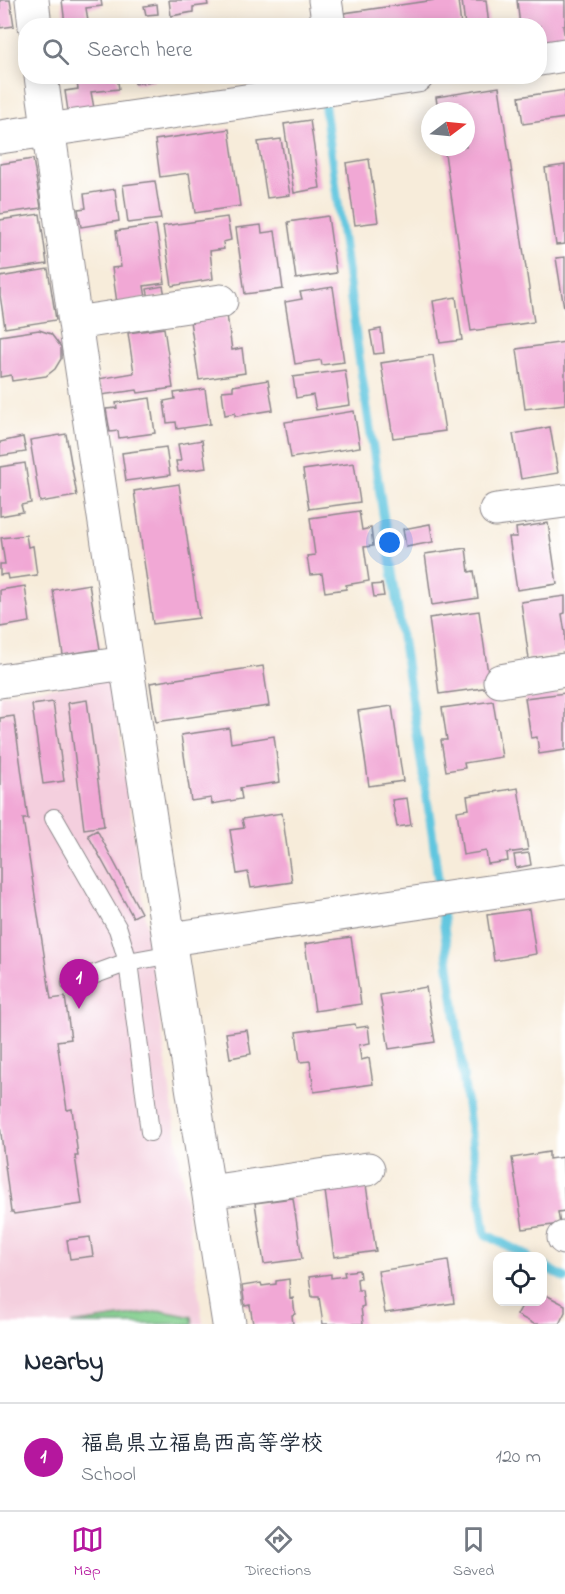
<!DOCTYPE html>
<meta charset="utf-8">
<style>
:root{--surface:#fff;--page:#f2f2f3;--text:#1f2937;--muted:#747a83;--line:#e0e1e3;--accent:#b5179e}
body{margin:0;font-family:"Indie Flower","Klee One",sans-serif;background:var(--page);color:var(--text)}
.controls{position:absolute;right:18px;bottom:18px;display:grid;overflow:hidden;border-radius:12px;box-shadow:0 3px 15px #0003}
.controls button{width:54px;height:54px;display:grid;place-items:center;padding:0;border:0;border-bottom:2px solid var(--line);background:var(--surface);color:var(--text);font:30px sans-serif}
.compass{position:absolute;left:421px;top:102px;width:54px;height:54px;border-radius:50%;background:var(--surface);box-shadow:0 3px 15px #0003;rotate:74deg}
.you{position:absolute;left:390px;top:543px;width:21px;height:21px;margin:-15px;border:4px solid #fff;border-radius:50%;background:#1a73e8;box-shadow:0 0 0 9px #1a73e833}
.badge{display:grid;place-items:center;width:39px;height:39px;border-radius:50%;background:var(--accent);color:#fff;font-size:20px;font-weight:700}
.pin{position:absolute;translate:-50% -50px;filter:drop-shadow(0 2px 3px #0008)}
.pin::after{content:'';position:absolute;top:32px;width:21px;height:18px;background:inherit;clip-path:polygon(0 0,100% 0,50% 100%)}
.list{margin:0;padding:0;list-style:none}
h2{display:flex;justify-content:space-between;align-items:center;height:78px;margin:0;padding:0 24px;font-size:26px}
h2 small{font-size:20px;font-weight:400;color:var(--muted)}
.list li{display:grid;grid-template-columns:39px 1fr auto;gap:18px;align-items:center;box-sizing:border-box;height:108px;padding:0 24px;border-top:2px solid var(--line)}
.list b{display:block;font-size:22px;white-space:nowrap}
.list p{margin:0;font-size:20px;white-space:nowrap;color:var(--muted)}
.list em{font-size:20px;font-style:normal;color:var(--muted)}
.icon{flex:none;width:33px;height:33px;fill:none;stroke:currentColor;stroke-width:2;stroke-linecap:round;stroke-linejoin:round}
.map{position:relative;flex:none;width:565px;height:1324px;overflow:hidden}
.search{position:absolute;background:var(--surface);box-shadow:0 3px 15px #0003;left:18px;right:18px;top:18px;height:66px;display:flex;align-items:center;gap:15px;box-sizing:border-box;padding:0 21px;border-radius:24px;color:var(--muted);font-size:22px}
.sheet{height:186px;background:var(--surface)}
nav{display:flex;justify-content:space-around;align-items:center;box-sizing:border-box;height:84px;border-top:2px solid var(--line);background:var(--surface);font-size:16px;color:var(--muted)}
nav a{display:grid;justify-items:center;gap:3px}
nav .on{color:var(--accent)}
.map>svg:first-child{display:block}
.built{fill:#f4cfde}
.green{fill:#80cd8b;stroke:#517863;stroke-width:1.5}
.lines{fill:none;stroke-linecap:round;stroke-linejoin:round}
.stream{stroke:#61c6df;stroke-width:9}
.building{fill:#f1a8d5}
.lane-casing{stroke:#8c878a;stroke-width:20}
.street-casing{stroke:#8c878a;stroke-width:35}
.lane{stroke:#fff;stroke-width:18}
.street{stroke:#fff;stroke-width:33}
</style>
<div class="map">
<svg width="565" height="1324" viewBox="0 0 565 1324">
<rect width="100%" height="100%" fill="#fff"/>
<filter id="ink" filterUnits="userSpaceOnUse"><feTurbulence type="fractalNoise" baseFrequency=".0167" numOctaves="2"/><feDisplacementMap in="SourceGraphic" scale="12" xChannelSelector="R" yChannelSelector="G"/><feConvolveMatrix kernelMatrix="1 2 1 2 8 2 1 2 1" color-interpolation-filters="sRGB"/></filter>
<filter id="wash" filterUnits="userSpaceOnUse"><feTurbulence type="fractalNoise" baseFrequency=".008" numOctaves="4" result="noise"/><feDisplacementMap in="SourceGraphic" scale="24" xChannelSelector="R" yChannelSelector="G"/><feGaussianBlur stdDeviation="1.35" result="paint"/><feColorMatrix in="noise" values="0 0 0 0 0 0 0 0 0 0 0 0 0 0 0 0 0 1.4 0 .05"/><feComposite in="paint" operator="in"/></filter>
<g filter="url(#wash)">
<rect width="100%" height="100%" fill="#f7ecda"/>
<path class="built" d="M112,679l91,645h-203v-629z"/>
<path class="green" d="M162,1311l30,6 1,7h-122z"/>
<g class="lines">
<path class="stream" d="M323,94l36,263 73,475 31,244 22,158 42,22
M542,1265l23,13"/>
</g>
<g id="blocks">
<path class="building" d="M0,0h10l4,26 -14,2z
M62,0h39l1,6 -16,2 2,13 -23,3z
M169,0h38l1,5 -15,2v5l-22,4z
M435,0h23l3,26h-115l-2,-13z
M462,0h24l3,26h-24z
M517,0h48v26h-2l2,13 -25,4v-17h-20z
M157,4l1,10 -12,1 -2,-9z
M76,76h41l2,13 -28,3 3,16 -26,3 -3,-20 13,-2z
M134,76h19l1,5 -19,3z
M499,87l35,235 -63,9 -27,-184h22v-36h-28l-2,-14z
M565,90v28l-42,6 -4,-27z
M310,120l10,68 -26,5 -10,-69z
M229,129l11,77 -45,7 -6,-40 -29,4 -5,-37z
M281,139l9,56 -23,3 -9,-56z
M33,159l8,49 -41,6v-50z
M369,159l9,63 -23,3 -9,-62z
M565,165v79l-9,1 -11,-77z
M155,181l6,38 -33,4 -5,-38z
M115,189l4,32 -38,6 -3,-18 8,-1 -2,-14z
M40,214l7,50 -47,7v-51z
M328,216l8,57 -40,6 -8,-57z
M227,217l4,23 -8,2 1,7 -14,2 3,28 -41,7 -9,-60z
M156,225l9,58 -21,3 2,12 -29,5 -5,-35 9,-1 -5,-36z
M261,225l1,8 13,-2 8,58 -38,5 -9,-66z
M565,257v51h-1l-8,-50z
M48,269l8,51 -51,8 -5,-33v-18z
M163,286l2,10 -16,3 -2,-10z
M333,287l11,75 -22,3 -1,-5 -26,4 -10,-62 17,-3 -2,-7z
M456,297l6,43 -22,3 -7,-42z
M227,315l5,35 10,-2 3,25 -46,7 -9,-59z
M164,328l9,60 -35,5 -1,-3 -36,5 -3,-16 36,-6 -6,-40z
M381,329l3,24 -10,1 -4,-23z
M39,330l12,4 10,13v12l-6,10 -9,7 -34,5 -1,-6 -11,2v-41z
M565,342v62l-40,5 -8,-60z
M433,355l12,76 -52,7 -12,-75z
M345,370l5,35 -34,5 -3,-15 -17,3 -3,-21z
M268,380l5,30 -36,6h-2v-3l-10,2 -3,-24 11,-1v-4z
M205,389l5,35 -33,5 -1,-7 -9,1 -3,-22 11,-2 -1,-6z
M150,398l5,35 -36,5 -1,-7 -8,1 -4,-23 11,-1 -1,-5z
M354,411l6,36 -69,11 -6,-36z
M550,427l8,46 -37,6 -8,-45z
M66,434l11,62 -37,6 -10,-62z
M23,437l3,15 -26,4v-14z
M202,440l4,28 -28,4 -2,-11h5l-3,-17z
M166,447l4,28 -44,6 -4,-28z
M25,463l6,40 -10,2 2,7 -23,4v-49z
M354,463l6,39 -51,7 -6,-39z
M179,484l20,134 -46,6 -19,-133z
M359,511l3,19 9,-2 2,18 -9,1 5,34 -23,4v4l-21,3 -3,-18 -12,1 -3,-19 8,-1 -5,-37z
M548,523l9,61 -40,6 -8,-53h8l-1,-9z
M430,524l3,18 -27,5 -3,-18z
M26,535l2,12 5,-1 4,29 -29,4 -1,-5 -7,1v-11h5l-4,-26z
M466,548l3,24 5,-1 4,27 -46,7 -7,-51z
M89,584l11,65 -37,6 -10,-65z
M382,584l2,12 -10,1 -2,-12z
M25,586l5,36 -30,5v-37z
M565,596v17l-3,1 3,19v20l-36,6 -8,-57z
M479,611l11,76 -51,7 -10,-76z
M263,666l6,40 -113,16 -6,-39z
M565,693v57l-26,4 -2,-17 -6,1 -6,-40z
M87,700l17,126 -20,3 -16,-126z
M493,701l9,56 -38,6 1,5 -19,3 -5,-31h6l-5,-32z
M53,702l11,79 -21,3 -11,-79z
M392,706l11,75 -34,5 -11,-75z
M14,716l14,103h-5l28,180 14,-2 6,42 -14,2 10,69 5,-1 6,47h-3l7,48 -68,10 -1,-2h-2l-11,-86v-408z
M229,728l2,15 43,-7 6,46 -40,6 2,11 -30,5 -1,-6 -20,3 -10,-66z
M518,788l10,62 -21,3 1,8 -20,3 -2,-13 -23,4 -6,-44 12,-2 -2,-13z
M407,798l4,27 -14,2 -5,-27z
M282,813l10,69 -41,6 -3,-16 -11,2 -7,-44 14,-2 -2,-9z
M97,830l44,83 -8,4 -45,-82z
M529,853l2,12 -15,3 -2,-13z
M529,909l7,45 -42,7 -7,-46z
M351,937l10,67 -46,7 -10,-67z
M426,987l9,55 -46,7 -9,-54z
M355,1024l1,4 12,-2 2,17 -11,2 2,15 8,-2 4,26 -59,8 -4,-31 -10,1 -4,-30z
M247,1030l4,24 -21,4 -4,-25z
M549,1152v7l14,-2 2,54 -7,1 2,12 -37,5 -11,-71z
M366,1185l10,66 -42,6 -9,-66z
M293,1198l9,61 -38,5 -9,-61z
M90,1237l3,19 -23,3 -3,-19z
M448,1260l6,43 -69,10 -7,-42z
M359,1270l1,8 -3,1 1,11h4l2,16 -3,1 2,17h-40l-4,-27h-7l-3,-20 22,-3v4l14,-2 -1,-4z
M289,1279l1,20 3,-1 2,16 -3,1 1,9h-40l-3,-19 -5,1 -3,-20 19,-3 1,3 14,-2v-3z
M542,1293l23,12v7l-6,12h-25l-17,-9 7,-13h18z"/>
</g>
</g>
<g filter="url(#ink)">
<use href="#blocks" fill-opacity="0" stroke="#8c878a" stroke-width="1.5"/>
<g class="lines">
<defs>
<path id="lane" d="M54,818l64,111 10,33 22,170
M71,983l57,-21 44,-8"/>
<path id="street" d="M32,0l3,26
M325,0l4,26
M540,59l25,-4
M0,137l417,-61
M75,323l146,-22
M496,510l69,-9
M126,663l103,661
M0,681l126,-18 -51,-340 -34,-247
M500,681l65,-11
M170,939l395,-58
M209,1192l159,-23
M564,1238h1"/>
</defs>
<use href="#lane" class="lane-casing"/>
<use href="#street" class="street-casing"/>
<use href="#lane" class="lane"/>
<use href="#street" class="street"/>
</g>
</g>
</svg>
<div class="controls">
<button><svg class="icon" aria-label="locate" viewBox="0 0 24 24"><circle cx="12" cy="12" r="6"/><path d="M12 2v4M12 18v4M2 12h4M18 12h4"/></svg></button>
</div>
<svg class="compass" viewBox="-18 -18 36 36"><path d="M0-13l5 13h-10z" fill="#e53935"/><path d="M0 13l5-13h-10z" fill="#747a83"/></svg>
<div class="you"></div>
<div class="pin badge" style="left:79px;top:1009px">1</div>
<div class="search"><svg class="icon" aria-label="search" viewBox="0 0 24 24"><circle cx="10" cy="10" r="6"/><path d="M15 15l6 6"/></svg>Search here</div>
</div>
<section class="sheet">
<h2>Nearby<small></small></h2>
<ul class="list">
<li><span class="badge">1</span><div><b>福島県立福島西高等学校</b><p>School</p></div><em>120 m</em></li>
</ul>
</section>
<nav>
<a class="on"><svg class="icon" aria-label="map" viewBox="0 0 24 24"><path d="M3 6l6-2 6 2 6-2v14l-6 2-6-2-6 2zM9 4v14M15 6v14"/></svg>Map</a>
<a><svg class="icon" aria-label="directions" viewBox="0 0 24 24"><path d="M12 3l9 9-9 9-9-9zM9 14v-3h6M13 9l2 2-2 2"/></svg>Directions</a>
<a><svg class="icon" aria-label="saved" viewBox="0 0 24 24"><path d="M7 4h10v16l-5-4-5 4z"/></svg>Saved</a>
</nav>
